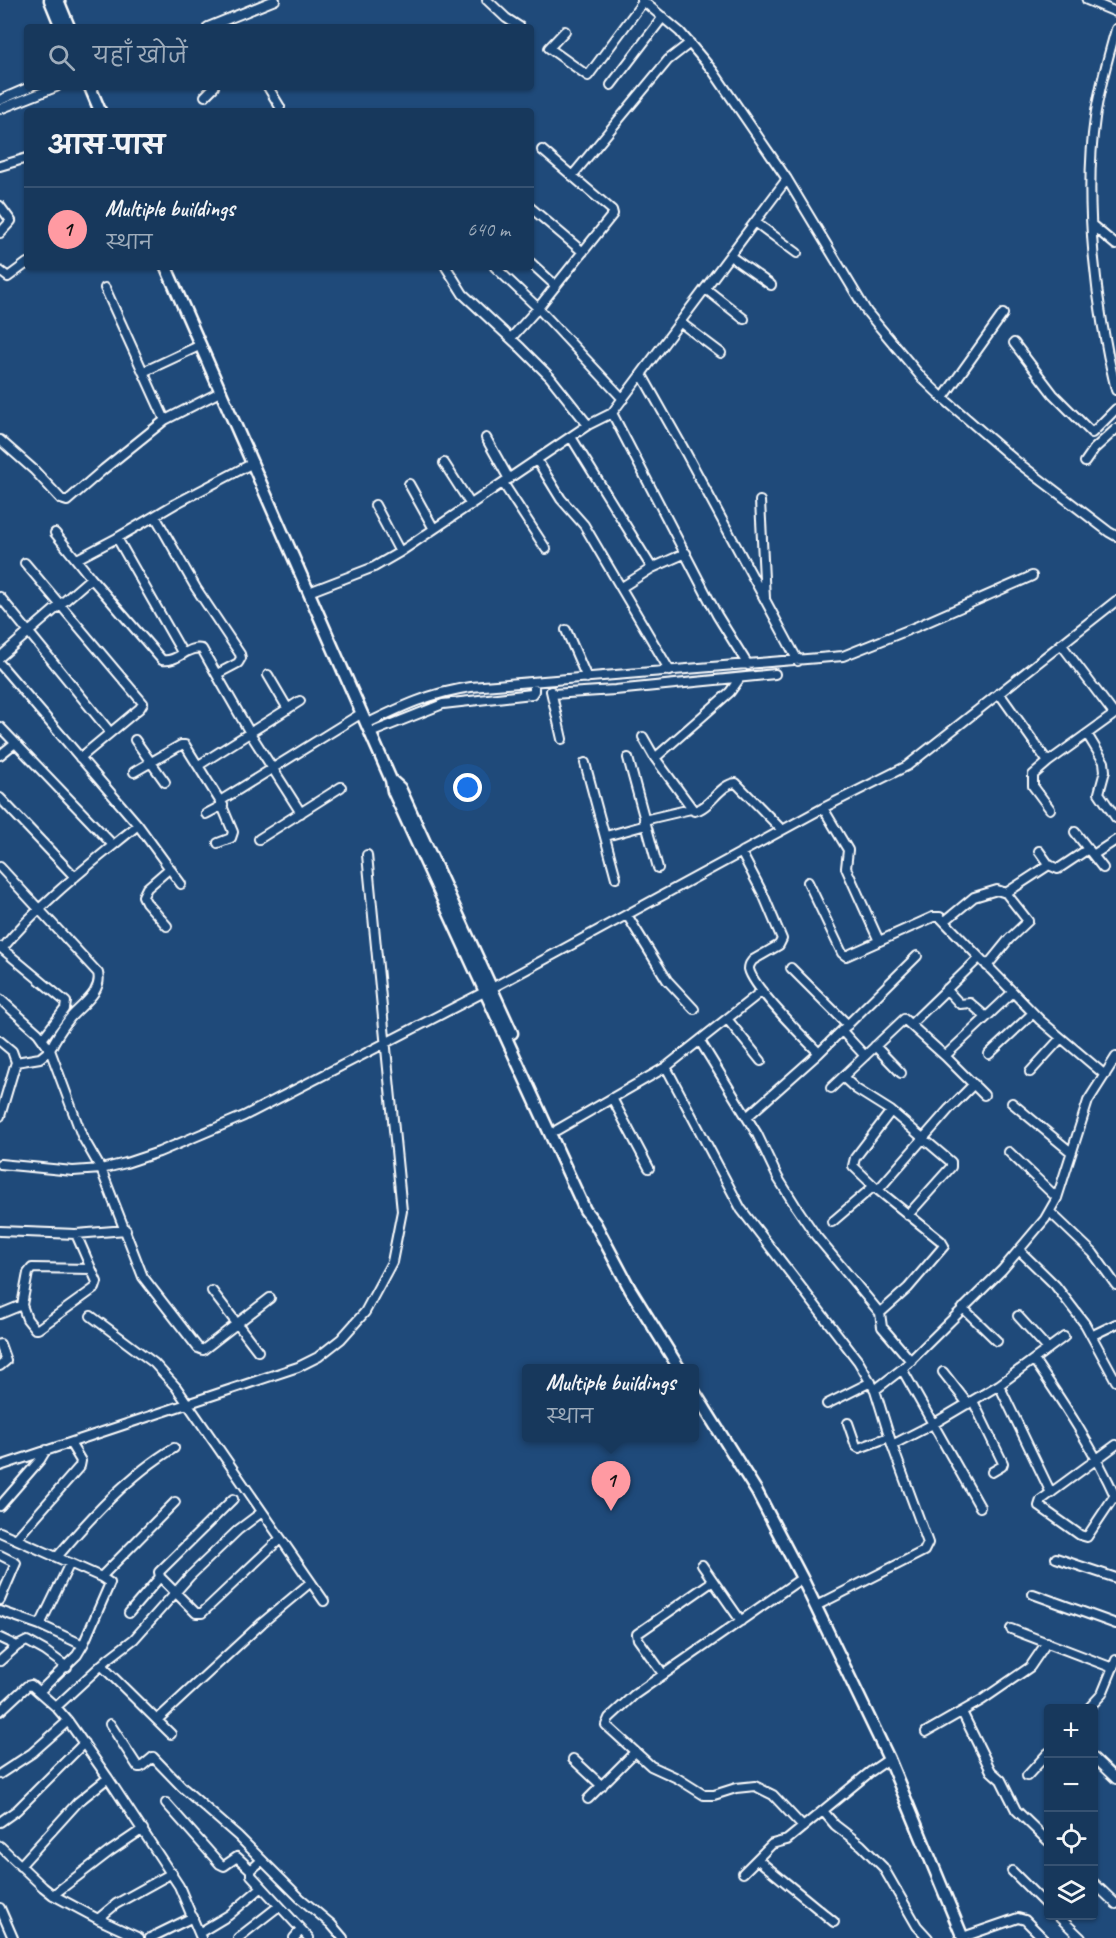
<!DOCTYPE html>
<html lang="hi">
<meta charset="utf-8">
<style>
:root{--surface:#17385c;--page:#244365;--text:#f1f3f6;--muted:#9eacbb;--line:#365272;--accent:#ff9aa2}
body{margin:0;font-family:Caveat,"Playpen Sans Deva",sans-serif;background:var(--page);color:var(--text)}
.controls{position:absolute;right:18px;bottom:18px;display:grid;overflow:hidden;border-radius:6px;box-shadow:0 2px 4px #0004}
.controls button{width:54px;height:54px;display:grid;place-items:center;padding:0;border:0;border-bottom:2px solid var(--line);background:var(--surface);color:var(--text);font:30px sans-serif}
.you{position:absolute;left:468px;top:788px;width:21px;height:21px;margin:-15px;border:4px solid #fff;border-radius:50%;background:#1a73e8;box-shadow:0 0 0 9px #1a73e833}
.badge{display:grid;place-items:center;width:39px;height:39px;border-radius:50%;background:var(--accent);color:#111;font-size:20px;font-weight:700}
.pin{position:absolute;translate:-50% -50px;filter:drop-shadow(0 2px 3px #0008)}
.pin::after{content:'';position:absolute;top:32px;width:21px;height:18px;background:inherit;clip-path:polygon(0 0,100% 0,50% 100%)}
.popup{position:absolute;left:522px;top:1364px;width:177px;height:78px;box-sizing:border-box;display:grid;place-content:center;border-radius:6px;background:var(--surface);filter:drop-shadow(0 2px 4px #0005);font-size:20px;white-space:nowrap;color:var(--muted)}
.popup b{font-size:22px;color:var(--text)}
.popup::after{content:'';position:absolute;left:50%;top:100%;margin-left:-12px;border:12px solid transparent;border-top-color:var(--surface)}
.list{margin:0;padding:0;list-style:none}
h2{display:flex;justify-content:space-between;align-items:center;height:78px;margin:0;padding:0 24px;font-size:26px}
h2 small{font-size:20px;font-weight:400;color:var(--muted)}
.list li{display:grid;grid-template-columns:39px 1fr auto;gap:18px;align-items:center;box-sizing:border-box;height:84px;padding:0 24px;border-top:2px solid var(--line)}
.list b{display:block;font-size:22px;white-space:nowrap}
.list p{margin:0;font-size:20px;white-space:nowrap;color:var(--muted)}
.list em{font-size:20px;font-style:normal;color:var(--muted)}
.icon{flex:none;width:33px;height:33px;fill:none;stroke:currentColor;stroke-width:2;stroke-linecap:round;stroke-linejoin:round}
.map{position:relative;flex:none;width:1116px;height:1938px;overflow:hidden}
.search{position:absolute;background:var(--surface);box-shadow:0 2px 4px #0004;left:24px;top:24px;width:510px;height:66px;display:flex;align-items:center;gap:15px;box-sizing:border-box;padding:0 21px;border-radius:6px;color:var(--muted);font-size:22px}
.panel{position:absolute;background:var(--surface);box-shadow:0 2px 4px #0004;left:24px;top:108px;width:510px;height:162px;border-radius:6px}
.map>svg:first-child{display:block}
.lines{fill:none;stroke-linecap:round;stroke-linejoin:round}
.minor-casing{stroke:#fff;stroke-width:12}
.highway-casing{stroke:#fff;stroke-width:15}
.minor{stroke:#1f4a7a;stroke-width:8}
.highway{stroke:#1f4a7a;stroke-width:10}
</style>
<div class="map">
<svg width="1116" height="1938" viewBox="0 0 1116 1938">
<rect width="100%" height="100%" fill="#1f4a7a"/>
<filter id="ink" filterUnits="userSpaceOnUse"><feTurbulence type="fractalNoise" baseFrequency=".0167" numOctaves="2"/><feDisplacementMap in="SourceGraphic" scale="12" xChannelSelector="R" yChannelSelector="G"/><feConvolveMatrix kernelMatrix="1 2 1 2 8 2 1 2 1" color-interpolation-filters="sRGB"/></filter>
<g filter="url(#ink)">
<g class="lines">
<defs>
<path id="minor" d="M487,0l19,18 14,9
M642,0l38,32 33,39 74,108 80,133 55,66 21,20 73,63 93,71 7,4
M1087,0l29,12
M208,27l67,-27
M1116,29c-8,29 -17,59 -21,89 -12,83 1,191 21,272
M565,31l-16,17 39,28 55,-74
M611,85l52,-68
M268,87l12,20
M205,96l9,-9
M0,100l30,-13
M0,109l56,-22
M0,166l27,-8
M572,176l96,-116 22,-17
M0,206l11,15 -11,12
M531,208l52,44
M755,222l42,31
M1093,226l23,19
M730,256l41,29
M531,263l25,23
M446,267l17,27 58,54 29,29 38,48
M495,267l43,41 85,91
M0,271l8,6 19,-14
M105,288l60,132
M706,289l38,30
M681,323l40,30
M511,338l27,-30 75,-94 -1,-4 -70,-60
M1014,343l39,51 39,39 24,-24
M143,372l58,-27
M642,375l44,78 112,208
M943,398l60,-84
M612,413l105,202 31,50
M571,437l81,131
M486,438l23,41
M0,440l34,30 27,29 6,2 37,-32 61,-49 57,-29
M537,460l24,39 23,26 86,146
M1085,462l9,-13 22,-20
M444,463l27,42
M503,483l43,66
M409,484l25,45
M760,501l5,97
M375,505l25,47
M155,516l41,72 44,66 1,4 -3,5 -21,11
M55,533l36,45 71,82c15,3 26,-15 40,-11l48,84 51,80
M117,538l66,116
M77,559l40,-21 58,-34 78,-41
M25,563l118,140 -3,5 -60,50
M622,587l30,-19 34,-15
M309,592l65,-25 26,-15 188,-127 24,-12 175,-234
M0,597l110,135
M566,630l21,48
M1061,644l53,70
M0,657l91,-79
M0,664l138,161 43,59
M268,675l20,34
M551,691l11,48
M999,693l49,69
M552,694l63,-4 160,-16
M366,724c37,-18 64,-31 105,-37l372,-31 75,-30 114,-50
M0,727l113,118
M370,733l73,-29 89,-10 2,-3v-8
M1087,734l17,28 1,9 -6,22 17,25
M643,737l12,21 39,53c17,-3 25,-27 42,-28l46,47
M135,740l30,42
M0,755l15,-12
M628,758l30,110
M655,758l75,-66 10,-14
M585,763l31,115
M199,765l101,-64
M134,772l47,-27h4l35,56 13,31 -2,6 -13,5
M0,798l75,79
M220,801l142,-88
M823,808l25,42 -2,18 33,73
M1050,809l-17,-23v-11l15,-13 68,-49
M206,814l17,-9
M644,820l47,-11
M1075,832l28,36
M606,836l40,-11
M259,839l82,-52
M1039,851l10,14 9,4 30,-20
M741,852l22,42 19,45 -3,6 -26,15c-3,4 -4,4 -4,9 4,19 54,68 70,84
M1093,855l23,-15
M0,867l98,106c5,19 -17,32 -28,45 -8,10 -15,21 -20,32l32,86 19,33 42,108 55,71 5,2 67,-52
M808,882l34,71 4,3 87,-39h7l100,103 65,55
M1006,893l43,-28
M627,915l40,65 27,29
M945,921l29,-24 23,-7 9,3 22,28 -19,18 -22,27
M167,926l-21,-24 -3,-6 4,-8 23,-20
M0,947l66,55 -1,7 -22,29
M2,949c37,-46 91,-87 136,-124
M791,968l57,57
M946,989l14,15 10,-1 16,14
M762,991l-96,76 75,142 117,152 17,29 17,55 36,98 -4,8 -108,55
M0,999l38,34 12,17 -10,8 -24,4
M728,1020l33,41
M911,1024l68,-66
M842,1031l23,25
M0,1041l12,10 4,11 -16,54
M700,1041l57,93 21,44 17,27 21,31 64,77 28,-25 36,-42 -3,-5 -63,-51 -25,-24 2,-8 36,-47
M875,1046l26,27
M989,1054l44,-41
M945,1056l68,-64
M1030,1072l31,-34
M843,1077l13,12 35,22 60,51v5l-43,48
M831,1088l73,-69 41,37 39,39
M612,1098l37,70
M1012,1103l59,49
M747,1117l72,-64 98,-97
M557,1130l109,-63
M1009,1152l48,46
M0,1164l73,7 28,-2 25,-6 33,-11 85,-36 248,-128 331,-180 84,-42 209,-165
M878,1190l71,-81 25,-25
M1050,1212l43,41 23,32
M832,1222l42,-36
M0,1231l76,3 50,-4
M1020,1251l35,34 30,39 31,57
M212,1291l46,60
M22,1305l6,-32 4,-5 59,1
M963,1308l34,33
M880,1313l2,14 29,34
M0,1314l22,-9 5,14 8,10h3l57,-41 2,-6 -21,-48
M91,1316l63,47 22,24 148,214
M1018,1316l30,33
M1093,1335l23,-11
M0,1344l6,17 -6,5
M1034,1360c30,44 60,89 82,138
M902,1369l78,138
M943,1372l25,32
M999,1385l52,108
M875,1390l27,-21 100,-99 43,-51 12,-21 31,-97 28,-44
M973,1401l30,62 -1,3 -10,6
M827,1404l44,-22
M848,1423l8,23 3,2 30,-11
M892,1445l41,-21 66,-39 65,-48
M0,1466l298,-99 20,-10 23,-18 24,-27 27,-50 10,-51 -35,-356
M1115,1495l-28,42 -7,-2 -41,-29 2,-6 75,-55
M233,1499l-74,73 1,5 36,36h6l78,-74
M0,1506l40,-46 6,-10
M0,1532l101,45 9,6 -27,62 -6,10 -37,36
M16,1539l64,-73 1,-5 -11,-18
M0,1555l16,8 -16,37
M57,1557c33,-39 73,-83 117,-109
M1056,1558l60,20
M702,1565l39,56
M101,1577l74,-75
M802,1578l-168,117 -25,23 -3,7 45,41 26,12 27,17h10l22,-7 19,-2 18,9 30,32
M1033,1594l83,30
M0,1611l40,14 43,20
M129,1613l31,-36
M40,1625l30,-62
M1011,1629l102,39
M0,1638l17,8
M0,1661l17,-15 10,-5 18,10 22,16
M101,1665l70,69
M663,1674l-25,-35 -1,-5 76,-53
M56,1707l52,-48 26,-20 56,-63 48,-46 24,-18
M1089,1708l13,-14 14,-34
M0,1711l27,-25 4,-1 25,22 12,14 40,57 71,108 22,52
M962,1712l29,59 10,9 15,30 32,31
M157,1720l105,-97 49,-41
M110,1724l28,43h3l12,-10 29,30 56,49 62,62 31,26 12,14
M926,1732l56,-32 48,-33 17,-25
M1094,1758l22,21
M573,1759l29,27
M0,1774l32,-21 36,-32
M1027,1776l21,-23
M588,1799l47,-47
M166,1803l54,61 4,2 13,-9 14,13
M823,1811l12,14 26,20 22,22 34,59 11,12
M0,1822l17,-12 67,-67
M0,1846l43,41 10,8 45,24 41,19
M757,1859l77,63
M262,1860l-11,10v5l58,63
M20,1866l58,-64 30,-24
M1012,1871l36,36
M743,1873l29,-29 15,-4 83,-68 19,-13
M1094,1883l22,21
M53,1895l56,-43 34,-23
M0,1908l13,30
M1058,1916l23,22
M98,1919l18,-15 56,-31
M199,1933l30,-18 33,-28
M963,1937l55,-19 7,2 18,18
M150,1938l43,-21
M238,1938l41,-32
M294,1938l7,-8"/>
<path id="highway" d="M50,0l11,27
M58,0l11,27
M90,87l10,24
M166,267l225,513 2,11 192,419 10,13 35,66 49,79
M391,780l9,8 112,245
M695,1393l62,99 45,86 87,181 74,179"/>
</defs>
<use href="#minor" class="minor-casing"/>
<use href="#highway" class="highway-casing"/>
<use href="#minor" class="minor"/>
<use href="#highway" class="highway"/>
</g>
</g>
</svg>
<div class="controls">
<button>+</button>
<button>−</button>
<button><svg class="icon" aria-label="locate" viewBox="0 0 24 24"><circle cx="12" cy="12" r="6"/><path d="M12 2v4M12 18v4M2 12h4M18 12h4"/></svg></button>
<button><svg class="icon" aria-label="layers" viewBox="0 0 24 24"><path d="M12 4l9 5-9 5-9-5zM3 14l9 5 9-5"/></svg></button>
</div>
<div class="you"></div>
<div class="pin badge" style="left:611px;top:1511px">1</div>
<div class="popup"><b>Multiple buildings</b>स्थान</div>
<div class="search"><svg class="icon" aria-label="search" viewBox="0 0 24 24"><circle cx="10" cy="10" r="6"/><path d="M15 15l6 6"/></svg>यहाँ खोजें</div>
<section class="panel">
<h2>आस-पास<small></small></h2>
<ul class="list">
<li><span class="badge">1</span><div><b>Multiple buildings</b><p>स्थान</p></div><em>640 m</em></li>
</ul>
</section>
</div>
